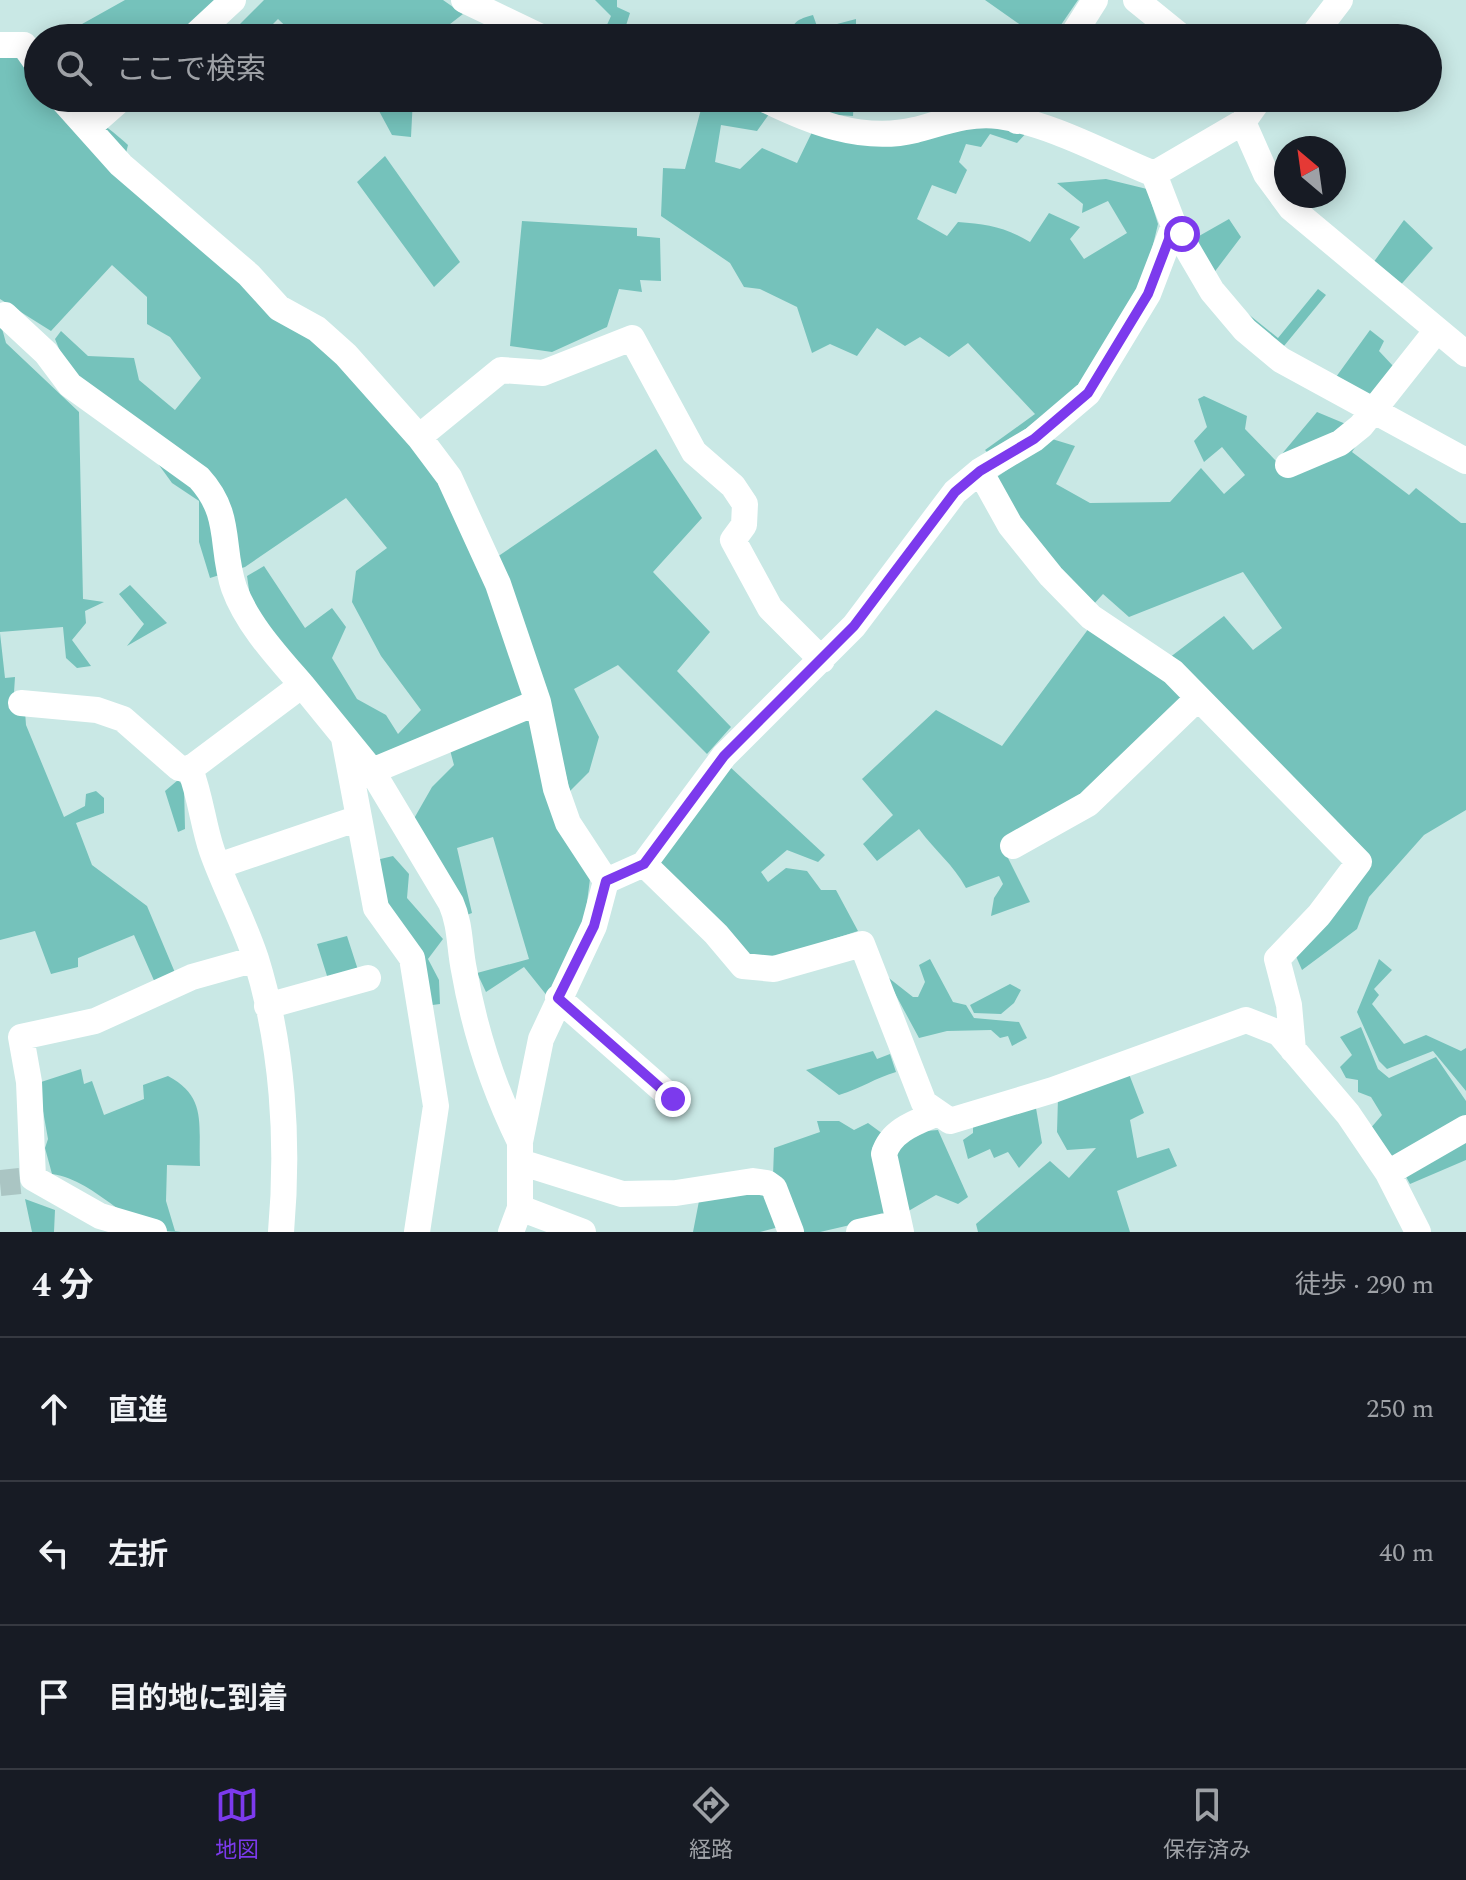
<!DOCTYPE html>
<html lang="ja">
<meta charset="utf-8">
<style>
:root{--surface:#171b24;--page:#242831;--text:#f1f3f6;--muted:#9ea1a6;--line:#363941;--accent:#7c3aed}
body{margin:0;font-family:Spectral,"Noto Sans JP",serif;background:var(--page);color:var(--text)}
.compass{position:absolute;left:1274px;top:136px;width:72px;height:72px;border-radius:50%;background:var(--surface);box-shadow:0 4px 20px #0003;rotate:331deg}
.stop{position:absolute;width:24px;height:24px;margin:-18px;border:6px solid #7c3aed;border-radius:50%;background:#fff}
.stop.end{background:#7c3aed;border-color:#fff;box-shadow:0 2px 8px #0008}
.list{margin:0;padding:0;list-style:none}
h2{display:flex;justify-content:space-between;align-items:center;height:104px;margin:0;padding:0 32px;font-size:34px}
h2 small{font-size:26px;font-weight:400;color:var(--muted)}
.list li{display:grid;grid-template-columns:52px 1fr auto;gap:24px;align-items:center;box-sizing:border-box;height:144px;padding:0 32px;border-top:2px solid var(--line)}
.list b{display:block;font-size:30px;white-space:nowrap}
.list em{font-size:26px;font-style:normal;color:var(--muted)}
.icon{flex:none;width:44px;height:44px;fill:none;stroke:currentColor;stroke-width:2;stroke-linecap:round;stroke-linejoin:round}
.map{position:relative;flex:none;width:1466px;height:1232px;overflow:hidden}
.search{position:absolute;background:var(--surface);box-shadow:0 4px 20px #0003;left:24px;right:24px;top:24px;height:88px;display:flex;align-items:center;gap:20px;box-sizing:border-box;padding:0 28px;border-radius:44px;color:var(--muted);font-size:30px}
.sheet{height:536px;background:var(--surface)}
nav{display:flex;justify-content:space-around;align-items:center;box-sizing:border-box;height:112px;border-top:2px solid var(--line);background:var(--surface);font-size:22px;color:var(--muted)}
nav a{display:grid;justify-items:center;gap:4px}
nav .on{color:var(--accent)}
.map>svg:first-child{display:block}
.green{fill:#75c2bb}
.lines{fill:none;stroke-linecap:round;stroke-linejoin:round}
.minor-tunnel{stroke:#aac5c3;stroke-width:26;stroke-dasharray:26 13;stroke-linecap:butt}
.minor{stroke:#fff;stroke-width:26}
.route{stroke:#7c3aed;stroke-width:10}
</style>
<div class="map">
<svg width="1466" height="1232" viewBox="0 0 1466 1232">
<rect width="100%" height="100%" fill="#c9e8e5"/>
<path class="green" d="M125,0h104l-47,38h-125z
M264,0h179l20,14 -31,24h-134l-20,-19 -19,19h-33z
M595,0h22v7l13,6 -8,25 -46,-2 30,-9 5,-11z
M985,0h93l-26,38h-13z
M813,15l5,14 38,-10v19h-65c0,-16 7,-19 22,-23z
M20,53l18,24v21c33,0 66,25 90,47l-7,28 142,102 182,208 43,100 39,114 -153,65 -123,-158 -4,-28 17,-10 41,62 27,-20 14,19 -14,31 25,41 29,16 12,19 23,-24 -40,-54 -29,-54 4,-31 31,-23 -41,-50 -101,69 -35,11 -11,-36v-41l-27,-18 -21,-29 -84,-86 -12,-29 6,-8 27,25 46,2 5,22 36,30 26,-32 -31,-41 -23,-13v-27l-35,-32 -61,66 -51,-32v-245z
M372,98h41l-2,39 -19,-2z
M704,98h41l27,12 -15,21 -36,-6 -6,37 25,7 22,-21 35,15 16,-33 134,-5 82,5 -12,13 -27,-9 -9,13 -15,-3 -7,18 8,8 -11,24 -24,-9 -15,34 30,17 11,-14c28,2 47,5 72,20l19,-29 31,14 -10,12 14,20 43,-26 -19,-32 -26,12 1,-9 -26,-21 49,-4 41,10 11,35 -11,46 -63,113 -93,73 -6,-6 50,-36 -67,-71 -19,14 -29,-20 -15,9 -28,-18 -20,28 -27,-12 -18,9 -15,-46 -37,-18 -16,-2 -14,-24 -69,-47 2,-48 22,1z
M789,98h65l-1,18 -42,-3z
M385,156l75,106 -26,25 -77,-105z
M1229,219l12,18 -28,37 24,31 41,33 40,-49 8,6 -47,57 -38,-32 -49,-80z
M1404,220l29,28 -35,40 -25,-25z
M522,221l115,7v8l23,2 1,43 -21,-1 2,12 -23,-3 -12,38 -55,25 -42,-6z
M0,321l6,22 73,69 4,187 21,3 -19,9 1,12 -14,17 19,26 -14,2 -11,-10 -3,-31 -63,5z
M1370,330l14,11 -5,10 15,16 -24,33 -34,-23z
M1204,396l43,20 -2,13 31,32 41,-49 48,20 -13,20 57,43 7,-7 45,35h5v287l-42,25 -55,62 -12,32 -55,41 -7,-16 73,-96 -199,-200 55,-42 29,34 29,-22 -39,-56 -114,45 -26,-23 -10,11 -77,-81 -25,-43 61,-42 23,7 -19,38 34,19 80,-1 31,-34 23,26 21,-19 -23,-28 -18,15 -10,-21 13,-14 -9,-28z
M656,449l46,69 -49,54 57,60 -33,39 54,56 -24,27 -89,-89 -44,24 25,48 -10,35 -19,19 -21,-80 -52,-154z
M130,585l37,38 -40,23 17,-22 -25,-30z
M1089,628l76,47 19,21 -106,102 -77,46 29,58 -39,14 3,-18 9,-14 -4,-8 -33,12c-13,-24 -30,-36 -47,-59l-42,32 -14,-17 30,-29 -31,-36 74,-69 66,36z
M0,633l5,45 10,-1 -2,31 12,3 1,14 38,92 21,-11 1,-12 10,-3 8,7v15l-28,10 16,42 55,41 29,69 -20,10 -22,-50 -56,23v9l-27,7 -16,-43 -35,9z
M529,716l61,163 -5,39 -37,79 -24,-30 -38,25 -9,-19 52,-14 -36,-122 -36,11 15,65 -8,3 -52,-94 20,-35 22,-22 -4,-15z
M729,766l96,89 -7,7 -31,-12 -26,22 7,10 18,-14 21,3 14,19h15l22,41 -86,28 -24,-3 -87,-92 2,-15z
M178,780l6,6 1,43 -7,3 -13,-41z
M393,856l16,18 -2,24 36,41 -15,20 11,21 1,24 -15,2 -46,-101 -7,-44z
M347,936l11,34 -30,9 -11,-35z
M930,959l23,43 13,3 8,13 45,4 8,16 -15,8 -4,-10 -8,2 -9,-8 -44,1 -28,7 -34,-63 28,22h5l7,-15 -6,-17z
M1379,959l13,11 -18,19 5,6 -7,9 32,40 22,-9 35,16 5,-3v43l-33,-40 -46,18 -8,-8 -22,-49z
M1010,984l11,6 -7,13 -13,11 -27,-1 -4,-8z
M1361,1027l17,42 11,9 47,-21 30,44v14l-74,43 -23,-28 13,-15 -11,-18 -13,-5v-12l-12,-2 -6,-11 12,-12 -12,-18z
M873,1051l4,8 13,-5 6,18c-21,6 -34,16 -57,23l-33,-25z
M81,1069l3,15 8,-3 12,34 40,-16 -1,-14 25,-9c40,21 30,50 32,90l-33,-1 -1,36 9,30 6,1c-55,0 -81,-51 -129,-58l-7,-26 3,-9 -10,-56z
M1129,1074l15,39 -14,7 7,38 32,-10 8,18 -60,25 13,41h-152l-2,-8 74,-63 19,17 27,-30 -29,2 -10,-18 1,-34z
M1036,1108l6,35 -23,25 -11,-16 -14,6 -4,-9 -22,10 -5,-19 10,-7v-7z
M817,1121h22l15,9 14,-7 15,11 -11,14 17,68 -69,16h-22l-25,-56 1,-28 46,-16z
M938,1130l30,67 -10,7 -22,-9 -31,18 -10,-72 18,-9z
M1466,1141v19l-56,24 -5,-9z
M752,1190l17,6 10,31 -19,5h-67l6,-31z
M25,1199l30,11 -1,22h-22z"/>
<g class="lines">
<path class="minor-tunnel" d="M0,1183l20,-2"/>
<path class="minor" d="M464,0l79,38
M1136,0l47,38
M192,38l41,-38
M1071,38l24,-38
M1311,38l29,-38
M0,45h24l14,20
M61,98l60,67 128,110 30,33 38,21 29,26 73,82 30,40 49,107 40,118 18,87 12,34 38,58
M762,98c46,23 100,45 153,32 27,-7 54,-18 84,-14 53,8 106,38 155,58
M1260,98l-17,24 23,52 25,34 175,146
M1017,121l15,-23
M88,128l34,-30
M1174,226l38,65 33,39 36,30 185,101
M5,315l41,38 24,32 129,93c34,37 21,69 35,110 13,36 43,68 68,97
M419,437l82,-67 42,3 89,-35 62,114 39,34 12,18 -1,21 -11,15 37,68 52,52
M1288,465l52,-22 21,-17 76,-96
M980,471l30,54 41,51 40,41 82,55 186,190 -40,53 -42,44 12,46 4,45
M21,703l76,7 26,9 56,49 11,1c11,29 13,56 22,82 13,37 32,71 44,108 27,87 33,183 25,273
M344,738l32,170 36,50 24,148 -19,126
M190,769l112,-84 70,86 79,132c10,23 8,43 13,67 10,58 30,119 56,172
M372,771l166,-69
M1013,846l75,-42 110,-106
M644,864l72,70 27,32 31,3 88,-25 62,159 26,18 103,-31 193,-70 33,13 69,81 40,59 30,59
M218,866l141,-48
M558,998l115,101
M267,1006l101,-28
M520,1162l102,32 54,-1 77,-12 14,2 7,5 17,44
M1388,1173l78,-45
M520,1208l63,24
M154,1232l-54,-16 -67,-38 -4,-96 -8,-45 74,-16 97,-44 64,-18
M511,1232l9,-24v-66l21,-103 53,-113 12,-45 38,-17 80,-108 130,-130 101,-134 25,-21 54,-32 54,-46 60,-99 26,-68 -20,-52 89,-52
M859,1232l40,-9
M901,1232l-17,-78c7,-24 33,-32 54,-41"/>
</g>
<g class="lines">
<path class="route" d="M673,1099l-115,-101 36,-72 12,-45 38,-17 80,-108 130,-130 101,-134 25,-21 54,-32 54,-46 60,-99 26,-68 8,8"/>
</g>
</svg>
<svg class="compass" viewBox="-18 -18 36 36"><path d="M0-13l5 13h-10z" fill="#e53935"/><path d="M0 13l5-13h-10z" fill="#9ea1a6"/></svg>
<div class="stop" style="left:1182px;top:234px"></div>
<div class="stop end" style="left:673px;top:1099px"></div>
<div class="search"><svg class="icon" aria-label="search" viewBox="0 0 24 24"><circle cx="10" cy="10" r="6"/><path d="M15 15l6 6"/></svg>ここで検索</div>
</div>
<section class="sheet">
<h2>4 分<small>徒歩 · 290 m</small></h2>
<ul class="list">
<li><svg class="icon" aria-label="ahead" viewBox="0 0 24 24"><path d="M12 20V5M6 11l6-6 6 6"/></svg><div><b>直進</b></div><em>250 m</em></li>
<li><svg class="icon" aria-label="left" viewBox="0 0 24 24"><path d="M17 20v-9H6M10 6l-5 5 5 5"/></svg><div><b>左折</b></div><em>40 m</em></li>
<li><svg class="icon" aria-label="arrive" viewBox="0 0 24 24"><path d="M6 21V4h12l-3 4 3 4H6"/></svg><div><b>目的地に到着</b></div></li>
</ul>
</section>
<nav>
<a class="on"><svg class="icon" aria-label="map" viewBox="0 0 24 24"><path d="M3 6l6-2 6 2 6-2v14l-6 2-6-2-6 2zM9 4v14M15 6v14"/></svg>地図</a>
<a><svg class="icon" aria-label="directions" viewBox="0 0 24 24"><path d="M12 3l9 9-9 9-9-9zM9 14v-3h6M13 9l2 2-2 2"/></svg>経路</a>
<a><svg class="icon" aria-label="saved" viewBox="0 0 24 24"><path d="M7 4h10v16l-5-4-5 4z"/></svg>保存済み</a>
</nav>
